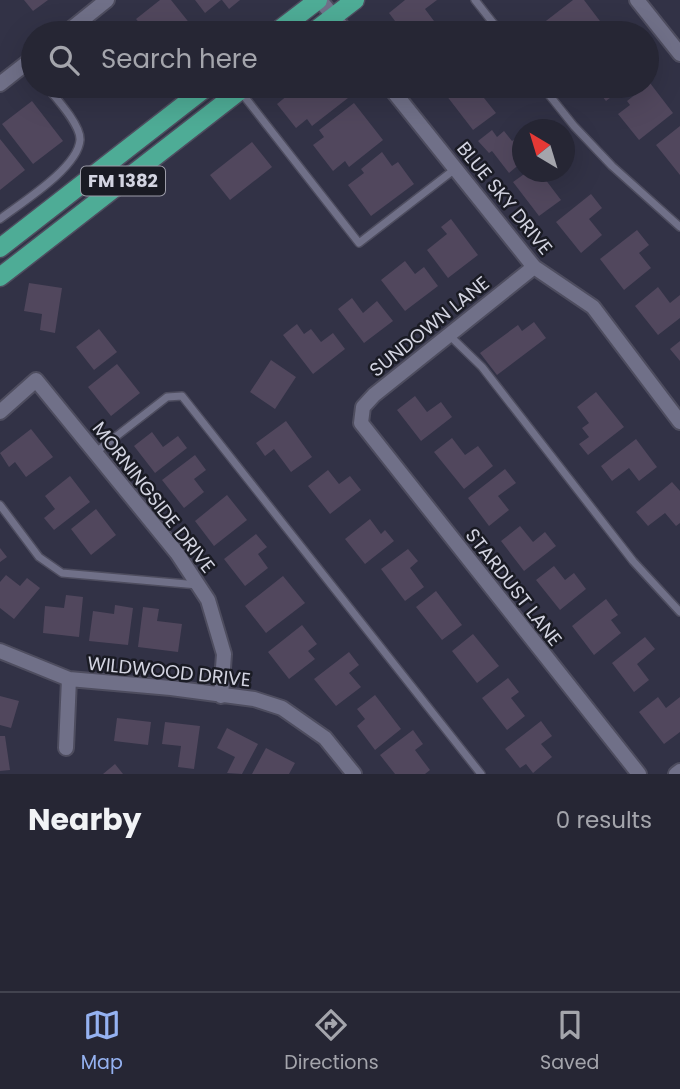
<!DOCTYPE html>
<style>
:root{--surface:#262634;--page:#2e2e3c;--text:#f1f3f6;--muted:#a4a5ac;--line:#42434f;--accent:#95b2f1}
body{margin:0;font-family:Poppins,sans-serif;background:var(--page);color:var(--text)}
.compass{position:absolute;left:512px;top:119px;width:63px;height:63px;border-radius:50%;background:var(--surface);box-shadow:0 7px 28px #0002;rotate:322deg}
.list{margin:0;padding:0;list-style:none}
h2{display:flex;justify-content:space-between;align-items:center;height:91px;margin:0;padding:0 28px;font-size:30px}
h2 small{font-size:23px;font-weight:400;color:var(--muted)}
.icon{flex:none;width:38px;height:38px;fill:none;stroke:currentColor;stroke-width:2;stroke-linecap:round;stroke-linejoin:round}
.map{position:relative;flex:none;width:680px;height:774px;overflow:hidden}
.search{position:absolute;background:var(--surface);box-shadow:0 7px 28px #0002;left:21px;right:21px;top:21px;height:77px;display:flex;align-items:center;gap:18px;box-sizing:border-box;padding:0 24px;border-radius:38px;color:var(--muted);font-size:26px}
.sheet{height:217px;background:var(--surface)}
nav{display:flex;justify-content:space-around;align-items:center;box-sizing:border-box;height:98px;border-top:2px solid var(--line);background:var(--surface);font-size:19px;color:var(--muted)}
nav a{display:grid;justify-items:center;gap:4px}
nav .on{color:var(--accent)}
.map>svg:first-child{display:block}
.building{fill:#51475d}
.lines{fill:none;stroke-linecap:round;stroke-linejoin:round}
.lane-casing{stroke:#4e4d5f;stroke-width:10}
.street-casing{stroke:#4e4d5f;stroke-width:18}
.primary-casing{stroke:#4e4d5f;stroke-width:21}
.lane{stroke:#707088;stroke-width:7}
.street{stroke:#707088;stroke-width:14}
.primary{stroke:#4eac96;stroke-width:18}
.labels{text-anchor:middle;stroke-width:5;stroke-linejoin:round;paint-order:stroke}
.shield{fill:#1a1b24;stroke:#9c9ca8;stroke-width:2}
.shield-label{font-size:18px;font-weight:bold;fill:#d3d4e1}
.street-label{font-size:19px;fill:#d3d4e1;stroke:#1a1b24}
</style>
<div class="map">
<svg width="680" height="774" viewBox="0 0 680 774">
<rect width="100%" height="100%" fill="#323246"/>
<path class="building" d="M24,0h24l-15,11z
M160,0h11l24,30 -4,3h-43l-12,-14z
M195,0h26l-16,13z
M222,0h18l-11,9z
M405,0h32l-12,9 9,12 -16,12h-22l5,-4 -12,-16z
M573,0h11l22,29 -6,4h-22l-3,-4 -5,4h-20l-8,-9z
M650,83l23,30 -34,27 -21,-26 12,-9 -3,-4z
M287,86h51l10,12 -36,28 -5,-7 -11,9 -19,-24 11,-9 -5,-6z
M458,86h32l-10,7 16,20 -23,17 -27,-35z
M594,86h31l-19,15z
M32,101l31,40 -30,23 -31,-40z
M354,103l29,37 -34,27 -4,-6 -12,10 -20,-26 11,-8 -5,-7z
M680,126v49l-24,-30z
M492,130l5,7 7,-6 8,10 10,-7v28l-13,11 -17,-22 -3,2 -11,-12z
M0,139l25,31 -25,20z
M252,142l20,25 -42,33 -20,-25z
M382,152l10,14 6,-4 16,22 -43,32 -23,-31 16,-12 -3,-4z
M527,172h28l-10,7 16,21 -22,16 -26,-34z
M591,194l11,14 -13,11 13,16 -21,18 -25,-31z
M451,219l27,36 -30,23 -21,-28 20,-16 -6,-7z
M637,230l12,15 -10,8 12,15 -27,22 -24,-31z
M405,261l10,13 9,-7 14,19 -33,25 -24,-31z
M29,283l33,5 -7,45 -15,-3 2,-16 -18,-3z
M658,287l12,16 10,-8v23l-22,17 -23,-29z
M352,298l11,15 14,-12 16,20 -29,22 -26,-34z
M534,322l12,16 -49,37 -17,-22 38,-28 4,6z
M297,324l7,10 7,-5 10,13 12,-9 12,16 -32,25 -30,-39z
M99,329l18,23 -23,18 -18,-23z
M680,341v20l-10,-12z
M271,360l25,17 -21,32 -25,-17z
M117,364l23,29 -29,23 -23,-29z
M596,392l28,35 -36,28 -9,-11 10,-7 -7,-9 7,-5 -12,-16z
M415,396l12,16 14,-10 11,15 -31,24 -24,-31z
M286,421l26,36 -21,15 -17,-23 -9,7 -9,-13z
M31,429l22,28 -27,20 -11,-15 -6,5 -9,-14z
M152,432l11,15 15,-11 9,12 -32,25 -21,-27z
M452,438l13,17 13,-9 15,20 -29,23 -30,-37z
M636,439l21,28 -18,14 -10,-13 -17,13 -11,-15z
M195,455l11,15 -12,9 10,13 -20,16 -22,-28z
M505,469l11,14 -18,13 11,14 -20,16 -21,-28z
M328,470l11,14 11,-8 11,14 -31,24 -22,-28z
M70,476l20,26 -36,28 -10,-12 11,-9 -10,-13z
M672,482l8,9v32l-4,3 -11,-13 -17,13 -12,-14z
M227,495l20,25 -33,26 -19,-25z
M96,509l20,26 -25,20 -20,-26z
M370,519l11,15 4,-4 9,11 -29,23 -20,-25z
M520,526l13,16 12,-10 11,14 -32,25 -23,-30z
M256,534l11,13 -9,7 10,14 -23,18 -21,-27z
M0,548l7,9 -7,5z
M408,549l10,12 -8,7 14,19 -19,14 -24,-32z
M554,566l11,14 9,-7 12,16 -26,21 -24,-30z
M6,575l14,11 7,-8 13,10 -26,31 -14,-11v-26z
M283,576l22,27 -39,30 -21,-27z
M436,591l26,34 -20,15 -26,-33z
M66,595l17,2 -4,40 -36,-4 2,-27 19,2z
M606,599l12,16 -7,5 10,13 -27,22 -22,-29z
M115,605l18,3 -5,37 -39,-4 4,-30 21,3z
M143,607l16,2 -2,12 25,3 -4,28 -40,-5z
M302,625l15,19 -9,7 7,8 -26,20 -21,-27z
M473,634l26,32 -22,17 -25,-32z
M645,637l10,12 -18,15 12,16 -15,12 -22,-29z
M349,652l10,13 -10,8 12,14 -25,19 -22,-27z
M508,678l11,14 -8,6 14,18 -18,14 -25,-32z
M375,695l26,34 -26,21 -18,-24 8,-7 -8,-10z
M0,696l19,5 -8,27 -11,-3z
M658,697l8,11 14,-11v35l-16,12 -25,-32z
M117,718l34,4 -3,23 -34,-4z
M541,721l11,15 -11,8 11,13 -19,16 -7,-9 -6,4 -15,-19z
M165,722l35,4 -6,43 -16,-2 3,-21 -19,-2z
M227,728l31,16 -16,30 -15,-1 8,-16 -18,-9z
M413,730l10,14 -8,6 15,20 -5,4h-30l-15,-19z
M0,736h5l5,34 -10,1z
M266,748l29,15 -6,11h-37z
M115,764l8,10h-20z"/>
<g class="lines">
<defs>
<path id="lane" d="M475,0l26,33
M542,86l32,40 38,40 68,61
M240,91l119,152 96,-74
M0,219c21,-16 78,-51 80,-79 1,-15 -24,-42 -34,-54
M449,335l33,32 151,194 47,51
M96,452l71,-55 15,-1 299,378
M0,505l39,52 23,16 136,12"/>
<path id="street" d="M320,0l27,33
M637,0l43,54
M66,33l41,-33
M0,84l33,-26
M389,86l145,181 59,40 87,115
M534,267l-160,128 -11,12 -2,16 278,351
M0,412l36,-32 141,173 31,47 16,54 -3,42
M0,651l69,28 102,9 83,11 28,9 43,30 29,36
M66,748l3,-69
M676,774l4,-3"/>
<path id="primary" d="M275,33l43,-33
M312,33l43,-33
M0,248l208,-162
M0,277l246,-191"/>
</defs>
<use href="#lane" class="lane-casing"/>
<use href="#street" class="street-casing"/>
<use href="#primary" class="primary-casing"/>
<use href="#lane" class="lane"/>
<use href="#street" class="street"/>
<use href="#primary" class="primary"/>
</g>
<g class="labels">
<rect class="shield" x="81" y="166.5" width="84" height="29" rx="5"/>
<g class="shield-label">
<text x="123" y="187">FM 1382</text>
</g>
<g class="street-label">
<text transform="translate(505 198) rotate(51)" y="7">BLUE SKY DRIVE</text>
<text transform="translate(429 326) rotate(-39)" y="7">SUNDOWN LANE</text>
<text transform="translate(154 497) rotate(52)" y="7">MORNINGSIDE DRIVE</text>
<text transform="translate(514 587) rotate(52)" y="7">STARDUST LANE</text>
<text transform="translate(169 671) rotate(6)" y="7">WILDWOOD DRIVE</text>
</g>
</g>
</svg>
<svg class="compass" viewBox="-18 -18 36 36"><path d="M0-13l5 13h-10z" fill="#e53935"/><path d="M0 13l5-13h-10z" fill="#a4a5ac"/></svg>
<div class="search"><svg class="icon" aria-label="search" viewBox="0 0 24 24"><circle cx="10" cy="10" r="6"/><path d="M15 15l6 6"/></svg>Search here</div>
</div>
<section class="sheet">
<h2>Nearby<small>0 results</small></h2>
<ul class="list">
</ul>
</section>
<nav>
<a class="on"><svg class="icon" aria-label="map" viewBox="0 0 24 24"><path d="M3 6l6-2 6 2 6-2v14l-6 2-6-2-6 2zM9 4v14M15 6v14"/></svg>Map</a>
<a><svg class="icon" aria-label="directions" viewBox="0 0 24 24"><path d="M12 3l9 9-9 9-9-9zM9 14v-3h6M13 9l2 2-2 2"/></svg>Directions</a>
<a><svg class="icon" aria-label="saved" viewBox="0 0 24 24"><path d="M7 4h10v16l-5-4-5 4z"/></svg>Saved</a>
</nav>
